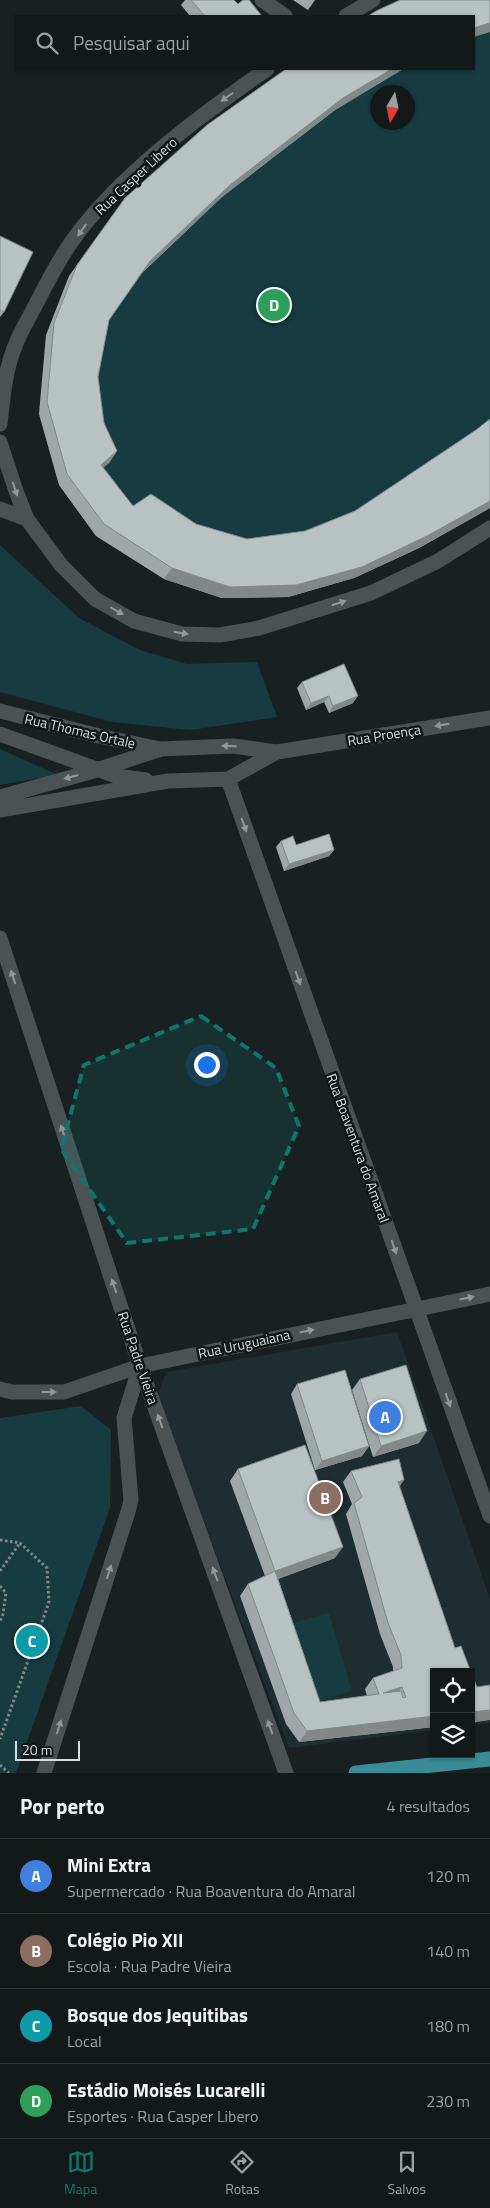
<!DOCTYPE html>
<html lang="pt">
<meta charset="utf-8">
<style>
:root{--surface:#131819;--page:#1c2122;--text:#f1f3f6;--muted:#9da0a2;--line:#323738;--accent:#0f766e}
body{margin:0;font-family:"Titillium Web",sans-serif;background:var(--page);color:var(--text)}
.controls{position:absolute;right:15px;bottom:15px;display:grid;overflow:hidden;border-radius:0px;box-shadow:0 1px 4px #0004}
.controls button{width:45px;height:45px;display:grid;place-items:center;padding:0;border:0;border-bottom:1px solid var(--line);background:var(--surface);color:var(--text);font:25px sans-serif}
.compass{position:absolute;left:370px;top:85px;width:45px;height:45px;border-radius:50%;background:var(--surface);box-shadow:0 1px 4px #0004;rotate:189deg}
.scale{position:absolute;left:15px;bottom:12px;width:65px;box-sizing:border-box;padding-left:5px;border:2px solid #d9dede;border-top:0;font-size:14px;line-height:18px;white-space:nowrap;color:#d9dede;-webkit-text-stroke:4px #101718;paint-order:stroke}
.you{position:absolute;left:206px;top:1064px;width:18px;height:18px;margin:-12px;border:4px solid #fff;border-radius:50%;background:#1a73e8;box-shadow:0 0 0 8px #1a73e833}
.badge{display:grid;place-items:center;width:32px;height:32px;border-radius:50%;background:var(--accent);color:#fff;font-size:16px;font-weight:700}
.pin{position:absolute;translate:-50% -50%;border:2px solid #fff;box-shadow:0 1px 5px #0006}
.list{margin:0;padding:0;list-style:none}
h2{display:flex;justify-content:space-between;align-items:center;height:65px;margin:0;padding:0 20px;font-size:21px}
h2 small{font-size:16px;font-weight:400;color:var(--muted)}
.list li{display:grid;grid-template-columns:32px 1fr auto;gap:15px;align-items:center;box-sizing:border-box;height:75px;padding:0 20px;border-top:1px solid var(--line)}
.list b{display:block;font-size:19px;white-space:nowrap}
.list p{margin:0;font-size:16px;white-space:nowrap;color:var(--muted)}
.list em{font-size:16px;font-style:normal;color:var(--muted)}
.icon{flex:none;width:28px;height:28px;fill:none;stroke:currentColor;stroke-width:2;stroke-linecap:round;stroke-linejoin:round}
.map{position:relative;flex:none;width:490px;height:1773px;overflow:hidden}
.search{position:absolute;background:var(--surface);box-shadow:0 1px 4px #0004;left:15px;right:15px;top:15px;height:55px;display:flex;align-items:center;gap:12px;box-sizing:border-box;padding:0 18px;border-radius:0px;color:var(--muted);font-size:19px}
.sheet{height:365px;background:var(--surface)}
nav{display:flex;justify-content:space-around;align-items:center;box-sizing:border-box;height:70px;border-top:1px solid var(--line);background:var(--surface);font-size:14px;color:var(--muted)}
nav a{display:grid;justify-items:center;gap:2px}
nav .on{color:var(--accent)}
.map>svg:first-child{display:block}
.built{fill:#1e2d2f}
.green{fill:#163b41;fill-rule:evenodd}
.lines{fill:none;stroke-linecap:round;stroke-linejoin:round}
.path{stroke:#828888;stroke-width:3;stroke-dasharray:2.5 2.5;stroke-linecap:butt}
.street{stroke:#4a5253;stroke-width:15}
.secondary{stroke:#4a5253;stroke-width:15}
.primary{stroke:#398b97;stroke-width:15}
.wall{fill:#9fa7a8}
.shaded-wall{fill:#828888}
.building{fill:#b9c2c3;stroke:#828888;fill-rule:evenodd}
.oneway{fill:#929898}
.marked{fill:#0f766e;fill-opacity:0.2;stroke:#0f766e;stroke-width:4;stroke-dasharray:10 6;stroke-linejoin:round}
.labels{text-anchor:middle;stroke-width:5;stroke-linejoin:round;paint-order:stroke}
.street-label{font-size:14px;fill:#d9dede;stroke:#101718}
</style>
<div class="map">
<svg width="490" height="1773" viewBox="0 0 490 1773">
<rect width="100%" height="100%" fill="#192021"/>
<path class="built" d="M397,1332l93,267v124l-19,2v-53h-37v58l-145,18 -132,-351 9,-25z"/>
<path class="green" d="M490,0v508l-71,40 -65,30 -66,19 -66,1 -58,-19 -68,-43 -37,-51 -20,-71 7,-79 249,-266h179v-53zM378,92h30v30h-30z
M0,545l79,73 61,32 47,14 70,-2 20,55 -87,13 -78,-8 -112,-30z
M0,749l58,26 -58,10z
M81,1406l30,24 -1,78 -94,265h-16v-355z
M329,1613l23,78 -37,11 -23,-79z"/>
<g class="lines">
<path class="path" d="M0,1540l20,3 27,25 2,34 -49,137
M0,1571l20,-28
M0,1586l6,7 -3,21 -3,7
M0,1765l9,8"/>
<path class="street" d="M262,0l23,16
M346,16l27,-16
M0,424c3,-26 5,-54 15,-78 5,-13 12,-25 19,-38 15,-29 30,-59 51,-84 49,-60 119,-111 182,-155
M0,442l16,49 11,28 34,46 34,34 39,22 48,13 38,1 39,-7 112,-35 67,-32 52,-33
M0,509l27,10
M0,938l140,428 146,407
M44,1773l84,-261 3,-12 -7,-82 16,-52"/>
<path class="secondary" d="M0,711l99,25 61,13
M0,734l116,42 30,4
M228,779l262,737
M0,797l97,-27 64,-21 72,-3 44,6
M0,810l168,-29 60,-2 49,-27 213,-34
M0,1389l12,3h52l76,-26 350,-72"/>
<path class="primary" d="M356,1773l134,-14"/>
</g>
<path class="wall" d="M185,0h49l4,4 24,12h-72l-9,-11z
M293,0h22l-7,10z
M286,69h117l-68,41 -113,87 -80,76 -33,47 -11,57 6,46 13,28 -8,12 -6,4 30,39 114,33 58,-8 50,-20 121,-81 14,-11v89l-71,40 -65,30 -66,19 -66,1 -58,-19 -68,-43 -37,-51 -20,-71 7,-79 23,-59 56,-78z
M0,236l4,76 -4,5z
M302,682l51,21 -24,10 -5,-11 -18,8 -9,-22z
M281,841l15,4 38,5 -5,6 -45,15 -8,-24z
M360,1379l59,64 -46,14 -21,-67z
M297,1384l72,62 -7,10 -47,14 -24,-76z
M238,1469l97,89 -57,21 42,123 47,-6 -2,-7 8,-11 20,-7v-4l-13,-33 -34,-120 6,-10 -9,-22 8,-11 48,16 35,240 -135,15 -13,-18 -46,-128 8,-12 17,-8 -35,-95z"/>
<path class="shaded-wall" d="M490,23v9l-16,5v-9z
M392,69h11l-68,41 -113,87 -80,76 8,-12 80,-76 113,-87z
M117,451l-8,12 -16,13 8,-11z
M490,501v7l-71,40 -65,30 -66,19 -66,1 -58,-19 8,-11z
M329,696l-5,6 -18,8 5,-7z
M358,696l-5,7 -24,10 4,-7z
M334,850l-5,6 -45,15 5,-7z
M427,1431l-8,12 -46,14 8,-11z
M369,1446l-7,10 -47,14 7,-9z
M404,1480l-8,12 2,-10z
M343,1547l-8,11 -68,25 8,-12z
M402,1687l-8,12 -11,-6z
M490,1710v10l-19,3v-11z
M434,1716v11l-135,15 8,-11z"/>
<path class="building" d="M191,0h43l4,4 5,-4h6l13,16h-57z
M400,0h90v23l-16,5v-12h-106l8,-5z
M286,69h106l-49,29 -113,87 -80,76 -41,59 -11,57 6,46 13,28 -16,14 32,41 18,-12 45,30 51,15 58,-8 50,-20 121,-81 14,-11v82l-63,35 -65,31 -66,18 -66,2 -58,-19 -68,-44 -37,-50 -20,-72 7,-79 23,-58 48,-67 82,-73z
M0,236l33,16 -29,60 -4,-2z
M344,664l14,32 -25,10 -4,-10 -18,7 -9,-21z
M329,834l5,16 -45,14 -8,-23 12,-5 3,9z
M406,1365l21,66 -46,15 -21,-67z
M345,1370l24,76 -47,15 -25,-77z
M305,1445l38,102 -68,24 -37,-102z
M399,1459l5,21 -6,2 57,166 6,-2 10,26h-37v44l-127,15 -13,-18 -46,-129 27,-13 45,131 59,-8 -6,-16 29,-10 -1,-13 -13,-32 -34,-120 8,-6 -11,-26zM402,1687l4,10 -3,1 -2,-7 -18,2z
M471,1672l6,15 13,-2v25l-19,2z"/>
<defs><path id="oneway-solid" d="M-6-.8H1V-3.2L6.5 0L1 3.2V.8H-6Z" transform="scale(1.25)"/></defs>
<g class="oneway">
<use href="#oneway-solid" transform="translate(227 97) rotate(145)"/>
<use href="#oneway-solid" transform="translate(82 230) rotate(125)"/>
<use href="#oneway-solid" transform="translate(15 489) rotate(71)"/>
<use href="#oneway-solid" transform="translate(339 603) rotate(-17)"/>
<use href="#oneway-solid" transform="translate(117 611) rotate(30)"/>
<use href="#oneway-solid" transform="translate(181 633) rotate(9)"/>
<use href="#oneway-solid" transform="translate(442 725) rotate(171)"/>
<use href="#oneway-solid" transform="translate(229 746) rotate(-179)"/>
<use href="#oneway-solid" transform="translate(71 777) rotate(165)"/>
<use href="#oneway-solid" transform="translate(244 825) rotate(70)"/>
<use href="#oneway-solid" transform="translate(13 977) rotate(-108)"/>
<use href="#oneway-solid" transform="translate(298 978) rotate(70)"/>
<use href="#oneway-solid" transform="translate(63 1132) rotate(-108)"/>
<use href="#oneway-solid" transform="translate(394 1247) rotate(70)"/>
<use href="#oneway-solid" transform="translate(114 1286) rotate(-108)"/>
<use href="#oneway-solid" transform="translate(467 1298) rotate(-11)"/>
<use href="#oneway-solid" transform="translate(307 1331) rotate(-12)"/>
<use href="#oneway-solid" transform="translate(49 1392)"/>
<use href="#oneway-solid" transform="translate(448 1400) rotate(70)"/>
<use href="#oneway-solid" transform="translate(160 1421) rotate(-110)"/>
<use href="#oneway-solid" transform="translate(109 1572) rotate(-72)"/>
<use href="#oneway-solid" transform="translate(215 1574) rotate(-110)"/>
<use href="#oneway-solid" transform="translate(59 1727) rotate(-72)"/>
<use href="#oneway-solid" transform="translate(270 1727) rotate(-110)"/>
</g>
<path class="marked" d="M201,1016l75,52 23,58 -46,103 -126,14 -66,-94 23,-84z"/>
<g class="labels">
<g class="street-label">
<text transform="translate(136 176) rotate(-43)" y="5">Rua Casper Libero</text>
<text transform="translate(80 731) rotate(13)" y="5">Rua Thomas Ortale</text>
<text transform="translate(384 735) rotate(-9)" y="5">Rua Proença</text>
<text transform="translate(358 1148) rotate(70)" y="5">Rua Boaventura do Amaral</text>
<text transform="translate(244 1344) rotate(-12)" y="5">Rua Uruguaiana</text>
<text transform="translate(138 1358) rotate(71)" y="5">Rua Padre Vieira</text>
</g>
</g>
</svg>
<div class="controls">
<button><svg class="icon" aria-label="locate" viewBox="0 0 24 24"><circle cx="12" cy="12" r="6"/><path d="M12 2v4M12 18v4M2 12h4M18 12h4"/></svg></button>
<button><svg class="icon" aria-label="layers" viewBox="0 0 24 24"><path d="M12 4l9 5-9 5-9-5zM3 14l9 5 9-5"/></svg></button>
</div>
<svg class="compass" viewBox="-18 -18 36 36"><path d="M0-13l5 13h-10z" fill="#e53935"/><path d="M0 13l5-13h-10z" fill="#9da0a2"/></svg>
<div class="scale">20 m</div>
<div class="you"></div>
<div class="pin badge" style="left:385px;top:1417px;background:#3f7fe0">A</div>
<div class="pin badge" style="left:325px;top:1498px;background:#8d6e63">B</div>
<div class="pin badge" style="left:32px;top:1641px;background:#0f9aa8">C</div>
<div class="pin badge" style="left:274px;top:305px;background:#2e9e5b">D</div>
<div class="search"><svg class="icon" aria-label="search" viewBox="0 0 24 24"><circle cx="10" cy="10" r="6"/><path d="M15 15l6 6"/></svg>Pesquisar aqui</div>
</div>
<section class="sheet">
<h2>Por perto<small>4 resultados</small></h2>
<ul class="list">
<li><span class="badge" style="background:#3f7fe0">A</span><div><b>Mini Extra</b><p>Supermercado · Rua Boaventura do Amaral</p></div><em>120 m</em></li>
<li><span class="badge" style="background:#8d6e63">B</span><div><b>Colégio Pio XII</b><p>Escola · Rua Padre Vieira</p></div><em>140 m</em></li>
<li><span class="badge" style="background:#0f9aa8">C</span><div><b>Bosque dos Jequitibas</b><p>Local</p></div><em>180 m</em></li>
<li><span class="badge" style="background:#2e9e5b">D</span><div><b>Estádio Moisés Lucarelli</b><p>Esportes · Rua Casper Libero</p></div><em>230 m</em></li>
</ul>
</section>
<nav>
<a class="on"><svg class="icon" aria-label="map" viewBox="0 0 24 24"><path d="M3 6l6-2 6 2 6-2v14l-6 2-6-2-6 2zM9 4v14M15 6v14"/></svg>Mapa</a>
<a><svg class="icon" aria-label="directions" viewBox="0 0 24 24"><path d="M12 3l9 9-9 9-9-9zM9 14v-3h6M13 9l2 2-2 2"/></svg>Rotas</a>
<a><svg class="icon" aria-label="saved" viewBox="0 0 24 24"><path d="M7 4h10v16l-5-4-5 4z"/></svg>Salvos</a>
</nav>
